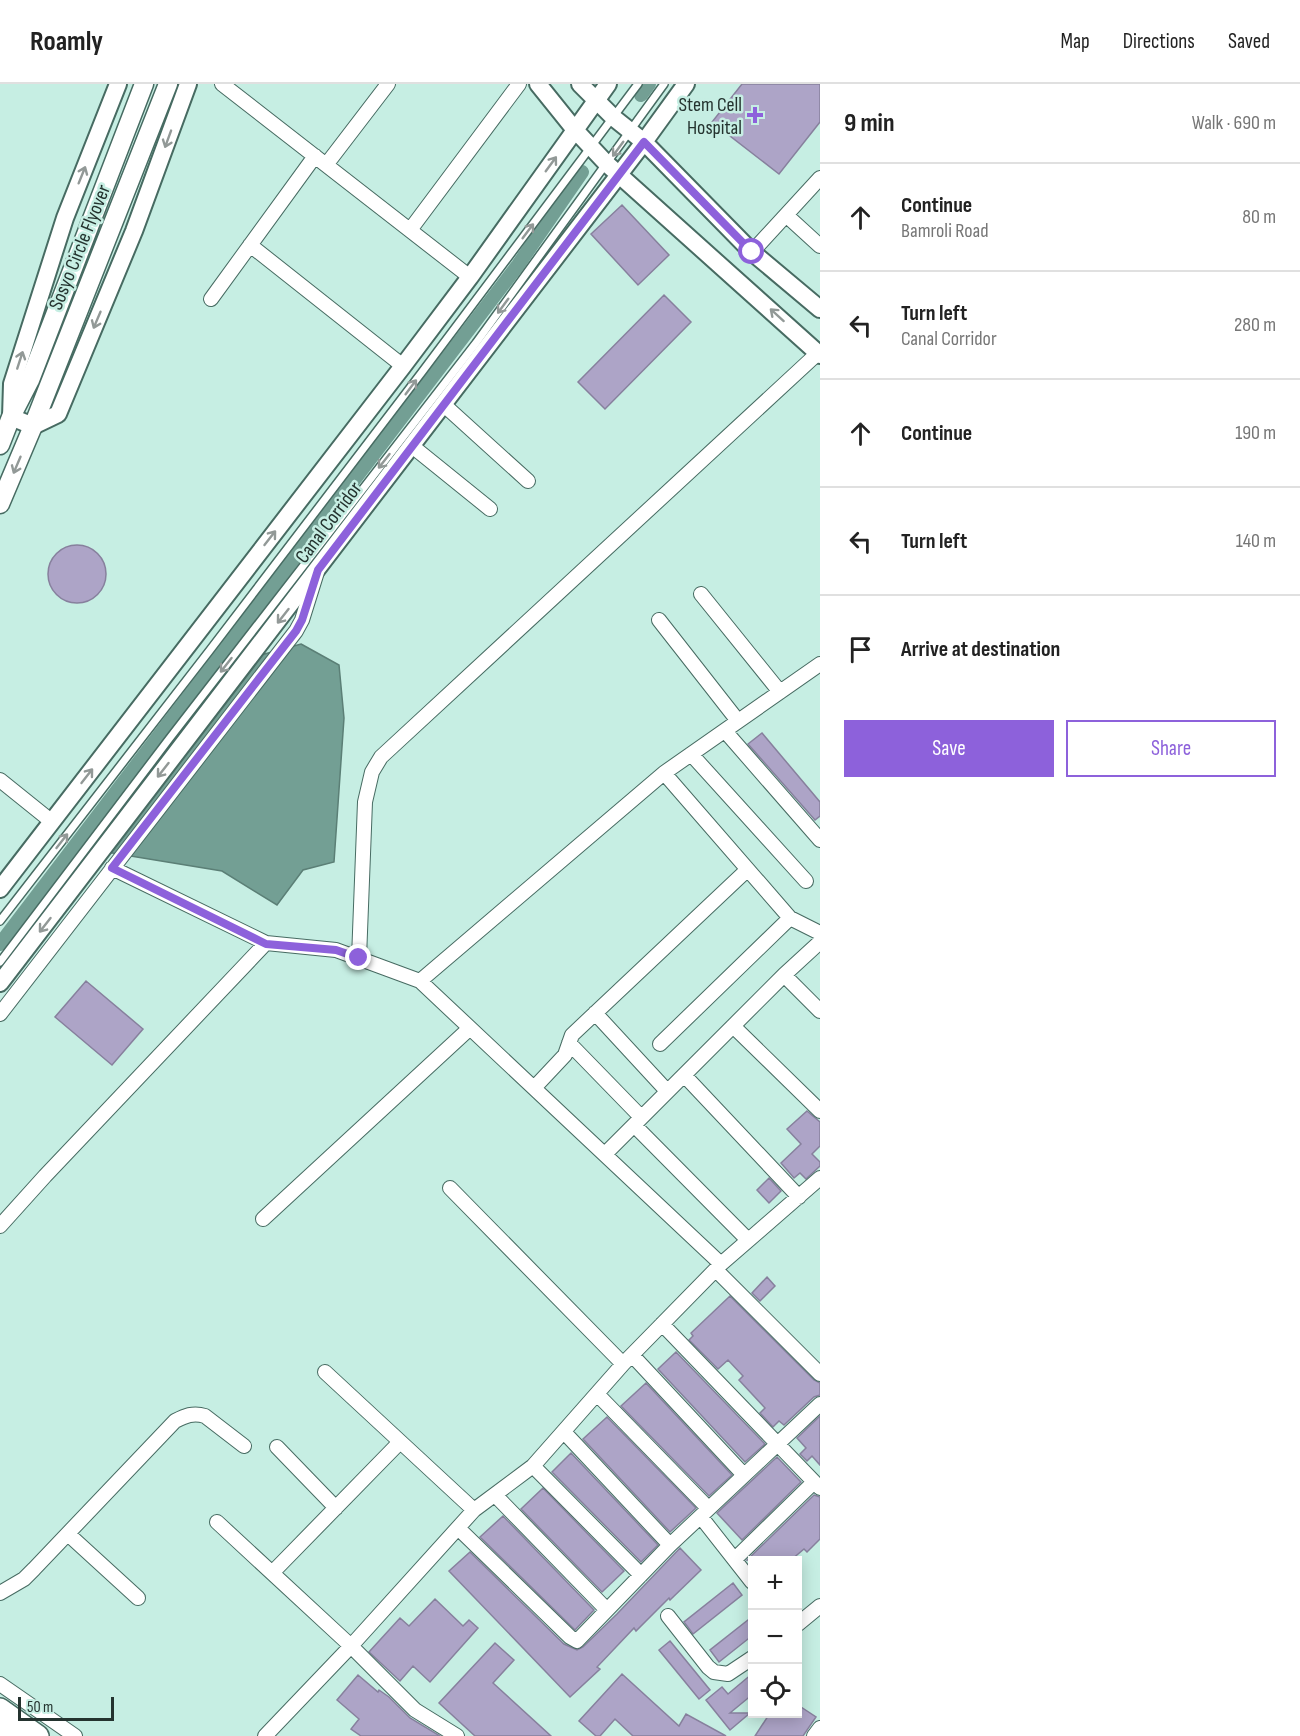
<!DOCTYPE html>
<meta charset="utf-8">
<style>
:root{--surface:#fff;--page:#f6f6f6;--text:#222;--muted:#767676;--line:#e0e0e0;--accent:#8d61db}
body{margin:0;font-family:"Sofia Sans Condensed",sans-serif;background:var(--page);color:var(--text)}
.controls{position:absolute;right:18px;bottom:18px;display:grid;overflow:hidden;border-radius:0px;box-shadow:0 3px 15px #0003}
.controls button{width:54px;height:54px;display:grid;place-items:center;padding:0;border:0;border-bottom:2px solid var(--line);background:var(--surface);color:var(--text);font:30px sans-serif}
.scale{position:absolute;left:18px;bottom:15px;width:96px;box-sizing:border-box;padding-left:6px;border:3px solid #24332f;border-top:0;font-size:16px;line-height:21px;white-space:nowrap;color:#24332f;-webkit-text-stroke:4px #c6eee3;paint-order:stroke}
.stop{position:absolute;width:18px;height:18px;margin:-14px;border:4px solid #8d61db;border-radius:50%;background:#fff}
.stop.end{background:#8d61db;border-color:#fff;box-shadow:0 2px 6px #0008}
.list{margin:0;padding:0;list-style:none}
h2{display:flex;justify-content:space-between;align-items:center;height:78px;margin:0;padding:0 24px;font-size:26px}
h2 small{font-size:20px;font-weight:400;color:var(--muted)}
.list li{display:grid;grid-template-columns:39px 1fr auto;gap:18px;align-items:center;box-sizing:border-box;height:108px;padding:0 24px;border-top:2px solid var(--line)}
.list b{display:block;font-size:22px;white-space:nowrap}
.list p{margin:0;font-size:20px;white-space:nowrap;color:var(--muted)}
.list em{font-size:20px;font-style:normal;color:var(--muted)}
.actions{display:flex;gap:12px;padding:18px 24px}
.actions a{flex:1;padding:14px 0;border:2px solid var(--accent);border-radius:0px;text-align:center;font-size:21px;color:var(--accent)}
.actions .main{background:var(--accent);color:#fff}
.icon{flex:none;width:33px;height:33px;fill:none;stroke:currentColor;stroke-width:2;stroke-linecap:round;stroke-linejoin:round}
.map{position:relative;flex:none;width:820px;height:1652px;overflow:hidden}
header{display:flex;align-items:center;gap:36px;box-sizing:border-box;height:84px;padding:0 30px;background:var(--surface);border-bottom:2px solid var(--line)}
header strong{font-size:28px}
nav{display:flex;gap:33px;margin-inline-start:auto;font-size:21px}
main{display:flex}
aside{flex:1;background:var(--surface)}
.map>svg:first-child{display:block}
.water{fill:#739f94;stroke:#5b7f76;stroke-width:1.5}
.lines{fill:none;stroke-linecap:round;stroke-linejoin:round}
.canal{stroke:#739f94;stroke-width:14}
.building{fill:#ada4c7;stroke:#87809d;stroke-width:1.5}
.service-casing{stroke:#476b62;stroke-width:10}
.minor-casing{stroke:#476b62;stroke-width:16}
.tertiary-casing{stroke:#476b62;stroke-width:20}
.secondary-casing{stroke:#476b62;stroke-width:21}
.trunk-casing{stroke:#476b62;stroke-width:24}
.service{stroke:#fff;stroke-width:7}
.minor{stroke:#fff;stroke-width:14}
.tertiary{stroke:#fff;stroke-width:16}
.secondary{stroke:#fff;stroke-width:18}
.trunk{stroke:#fff;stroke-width:21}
.oneway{stroke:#929997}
.route{stroke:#8d61db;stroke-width:8}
.poi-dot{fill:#8d61db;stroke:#c6eee3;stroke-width:2}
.labels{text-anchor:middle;stroke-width:5;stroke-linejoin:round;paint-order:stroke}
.poi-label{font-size:20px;fill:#24332f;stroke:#c6eee3;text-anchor:end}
.street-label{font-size:20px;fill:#24332f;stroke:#c6eee3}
</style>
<header>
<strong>Roamly</strong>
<nav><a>Map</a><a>Directions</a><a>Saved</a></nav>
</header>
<main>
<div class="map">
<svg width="820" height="1652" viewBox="0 0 820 1652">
<rect width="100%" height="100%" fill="#c6eee3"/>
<path class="water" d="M301,560l38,21 5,53 -10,144 -31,8 -26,35 -55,-34 -122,-20 161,-196z"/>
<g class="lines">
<path class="canal" d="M641,11l8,-11
M0,860l518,-679 64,-93"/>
</g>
<path class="building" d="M742,0h78v38l-41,52 -67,-52z
M622,121l47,50 -31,30 -47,-51z
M664,211l27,27 -86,87 -27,-27z
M48 490a29 29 0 1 1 58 0a29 29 0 1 1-58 0Z
M762,649l58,69v14l-5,4 -67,-76z
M86,897l57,48 -31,36 -57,-48z
M807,1027l13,11v24l-8,8 8,8v4l-14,13 -6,-6 -6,5 -13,-15 20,-19 -14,-15z
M769,1094l12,13 -12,12 -12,-13z
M767,1193l8,9 -15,15 -8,-8z
M730,1212l84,84 6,3v12l-6,2 -30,28 -5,-4 -6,6 -13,-14 5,-5 -26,-28 4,-4 -15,-16 -10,9 -29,-29 4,-4 -2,-3z
M676,1268l89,92 -20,18 -87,-93z
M646,1299l86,92 -23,21 -88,-90z
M820,1332v49l-8,-9 -5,5 -7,-7 6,-6 -9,-10z
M607,1333l89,91 -26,24 -87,-93z
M571,1369l87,92 -17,17 -89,-90z
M777,1373l24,25 -59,58 -25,-27z
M543,1404l81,83 -22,21 -81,-83z
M814,1411l6,2v42l-13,13 -3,-3 -13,11h-44z
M503,1432l91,94 -19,20 -95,-93z
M680,1464l21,22 -31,30 -1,-2 -33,33 -2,-3 -37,39 3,2 -30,28 -121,-126 21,-19 94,92 13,6 6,-3 34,-33z
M733,1499l9,12 -49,39 -9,-12z
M435,1515l28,27 6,-6 9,8 -48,54 -17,-16 -13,15 -31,-29 31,-34 9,8z
M753,1532v19l-34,27 -9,-12z
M670,1557l40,49 -11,9 -40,-49z
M495,1559l19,17 -21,23 58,53h-76l-36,-33z
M753,1589v21l-23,19h20l-20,17 -24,-30 16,-13 6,7z
M622,1590l57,52 7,-12 40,22h-93l-18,-17 -15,17h-4l-17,-15z
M358,1591l20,17 1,-2 10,7 21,21 30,18h-79l-10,-7 8,-10 -22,-19z
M798,1621l18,12 -13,19h-48l15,-23h28z"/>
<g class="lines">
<defs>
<path id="service" d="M0,837l210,-271 212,-278 216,-288
M0,878l169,-223 307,-396 188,-259"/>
<path id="minor" d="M222,0l248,193
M326,81l62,-81
M786,131l34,31
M410,146l109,-146
M250,161l153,121
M752,168l68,-74
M211,215l104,-143
M443,320l85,77
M412,362l78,63
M701,510l79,98
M659,536l79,101
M725,647l95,109
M691,670l115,127
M664,689l126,145 30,15
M0,696l51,41
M112,784l154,75
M359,874l6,-156 7,-30 9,-15 437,-404
M784,891l36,36
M420,897l244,-208 156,-109
M595,929l72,78
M0,930l296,-383 6,-11 15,-48
M733,942l87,85
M569,959l72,74
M660,960l130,-126
M684,991l115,122
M534,1004l31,-33 7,-20 175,-165
M634,1041l114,115
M605,1070l179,-179 36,-33
M450,1104l173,176
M263,1135l207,-191
M0,1142l45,-50 221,-233 70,7 84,31 301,283
M716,1186l104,104
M662,1240l158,164
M632,1271l112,120
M325,1288l149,138
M597,1310l111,114
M564,1348l106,113
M277,1363l59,61
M533,1382l108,109
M495,1411l112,115
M701,1433l51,65
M217,1438l134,124 64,64 42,26
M458,1444l112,109 7,4 93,-96 150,-141
M68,1450l70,64
M735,1475l79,-77
M272,1489l128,-131
M0,1509l24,-14 10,-10 141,-148c10,-5 18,-9 30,-5l39,30
M668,1532l40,51 6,5 14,2 24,-16
M798,1540l22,-18
M0,1600l75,52
M265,1652l86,-90 123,-136 59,-44 90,-102 98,-100 99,-86
M814,1652l6,-8"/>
<path id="tertiary" d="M118,0l-53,134 -53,166 -1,33 22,9 25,-12 76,-183 54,-147
M538,0l37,46 32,34 213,191
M580,0l34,34 30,24 108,110 68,57
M0,805l403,-523 67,-89 138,-193
M0,899l644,-841 42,-58"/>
<path id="secondary" d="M0,361l11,-28 19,-37 114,-296
M0,420l33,-78 135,-342
M0,1642l14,10"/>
<path id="trunk" d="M0,1625l38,27"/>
</defs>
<use href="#service" class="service-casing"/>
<use href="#minor" class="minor-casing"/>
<use href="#tertiary" class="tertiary-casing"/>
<use href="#secondary" class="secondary-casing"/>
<use href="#trunk" class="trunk-casing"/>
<use href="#service" class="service"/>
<use href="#minor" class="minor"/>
<use href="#tertiary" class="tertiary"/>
<use href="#secondary" class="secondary"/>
<use href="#trunk" class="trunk"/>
</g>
<defs><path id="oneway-shaft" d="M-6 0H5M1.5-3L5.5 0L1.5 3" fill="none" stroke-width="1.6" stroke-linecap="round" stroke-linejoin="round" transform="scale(1.5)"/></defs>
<g class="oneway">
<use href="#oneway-shaft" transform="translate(168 55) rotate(110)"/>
<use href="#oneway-shaft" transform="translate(618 65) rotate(126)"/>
<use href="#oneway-shaft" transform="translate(551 80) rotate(-54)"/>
<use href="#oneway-shaft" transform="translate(82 91) rotate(-68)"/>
<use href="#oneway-shaft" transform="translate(528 147) rotate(-53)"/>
<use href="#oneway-shaft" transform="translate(503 222) rotate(126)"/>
<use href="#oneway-shaft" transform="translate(777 231) rotate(-138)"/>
<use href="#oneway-shaft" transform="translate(97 236) rotate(113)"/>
<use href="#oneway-shaft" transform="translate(20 276) rotate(-72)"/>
<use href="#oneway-shaft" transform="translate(411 303) rotate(-53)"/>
<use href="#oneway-shaft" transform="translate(384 377) rotate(128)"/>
<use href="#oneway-shaft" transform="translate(17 381) rotate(113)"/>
<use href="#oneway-shaft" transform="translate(270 454) rotate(-52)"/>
<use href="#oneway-shaft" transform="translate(283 532) rotate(128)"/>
<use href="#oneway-shaft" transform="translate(226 581) rotate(128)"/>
<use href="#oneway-shaft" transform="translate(163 686) rotate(128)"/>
<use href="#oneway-shaft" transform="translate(87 692) rotate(-52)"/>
<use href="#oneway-shaft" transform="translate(62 757) rotate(-52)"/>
<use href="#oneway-shaft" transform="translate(45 841) rotate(128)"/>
</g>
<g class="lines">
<path class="route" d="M359,874l-23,-8 -70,-6 -154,-76 184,-237 6,-11 16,-50 326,-428 108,110"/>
</g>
<path class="poi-dot" d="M752 22h6v6h6v6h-6v6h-6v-6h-6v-6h6z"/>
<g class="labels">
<g class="poi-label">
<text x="742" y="27">Stem Cell<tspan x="742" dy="23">Hospital</tspan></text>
</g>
<g class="street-label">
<text transform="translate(79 163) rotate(-68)" y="7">Sosyo Circle Flyover</text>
<text transform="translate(328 438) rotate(-53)" y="7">Canal Corridor</text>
</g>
</g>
</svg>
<div class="controls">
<button>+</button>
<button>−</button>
<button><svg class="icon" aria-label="locate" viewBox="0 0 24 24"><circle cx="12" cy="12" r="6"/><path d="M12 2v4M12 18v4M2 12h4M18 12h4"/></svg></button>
</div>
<div class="scale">50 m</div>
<div class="stop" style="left:752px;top:168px"></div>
<div class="stop end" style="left:359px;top:874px"></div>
</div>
<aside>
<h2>9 min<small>Walk · 690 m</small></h2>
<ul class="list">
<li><svg class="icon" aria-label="ahead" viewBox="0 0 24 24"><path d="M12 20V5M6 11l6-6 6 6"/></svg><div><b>Continue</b><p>Bamroli Road</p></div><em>80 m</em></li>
<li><svg class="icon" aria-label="left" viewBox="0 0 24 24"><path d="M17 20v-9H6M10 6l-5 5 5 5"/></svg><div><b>Turn left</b><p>Canal Corridor</p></div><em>280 m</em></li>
<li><svg class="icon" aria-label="ahead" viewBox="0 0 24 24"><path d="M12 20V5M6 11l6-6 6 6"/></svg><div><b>Continue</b></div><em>190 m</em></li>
<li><svg class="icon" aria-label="left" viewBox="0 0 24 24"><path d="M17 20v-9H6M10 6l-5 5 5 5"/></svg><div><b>Turn left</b></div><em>140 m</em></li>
<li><svg class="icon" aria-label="arrive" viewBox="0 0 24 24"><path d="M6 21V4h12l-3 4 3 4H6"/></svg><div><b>Arrive at destination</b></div></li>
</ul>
<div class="actions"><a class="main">Save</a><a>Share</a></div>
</aside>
</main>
